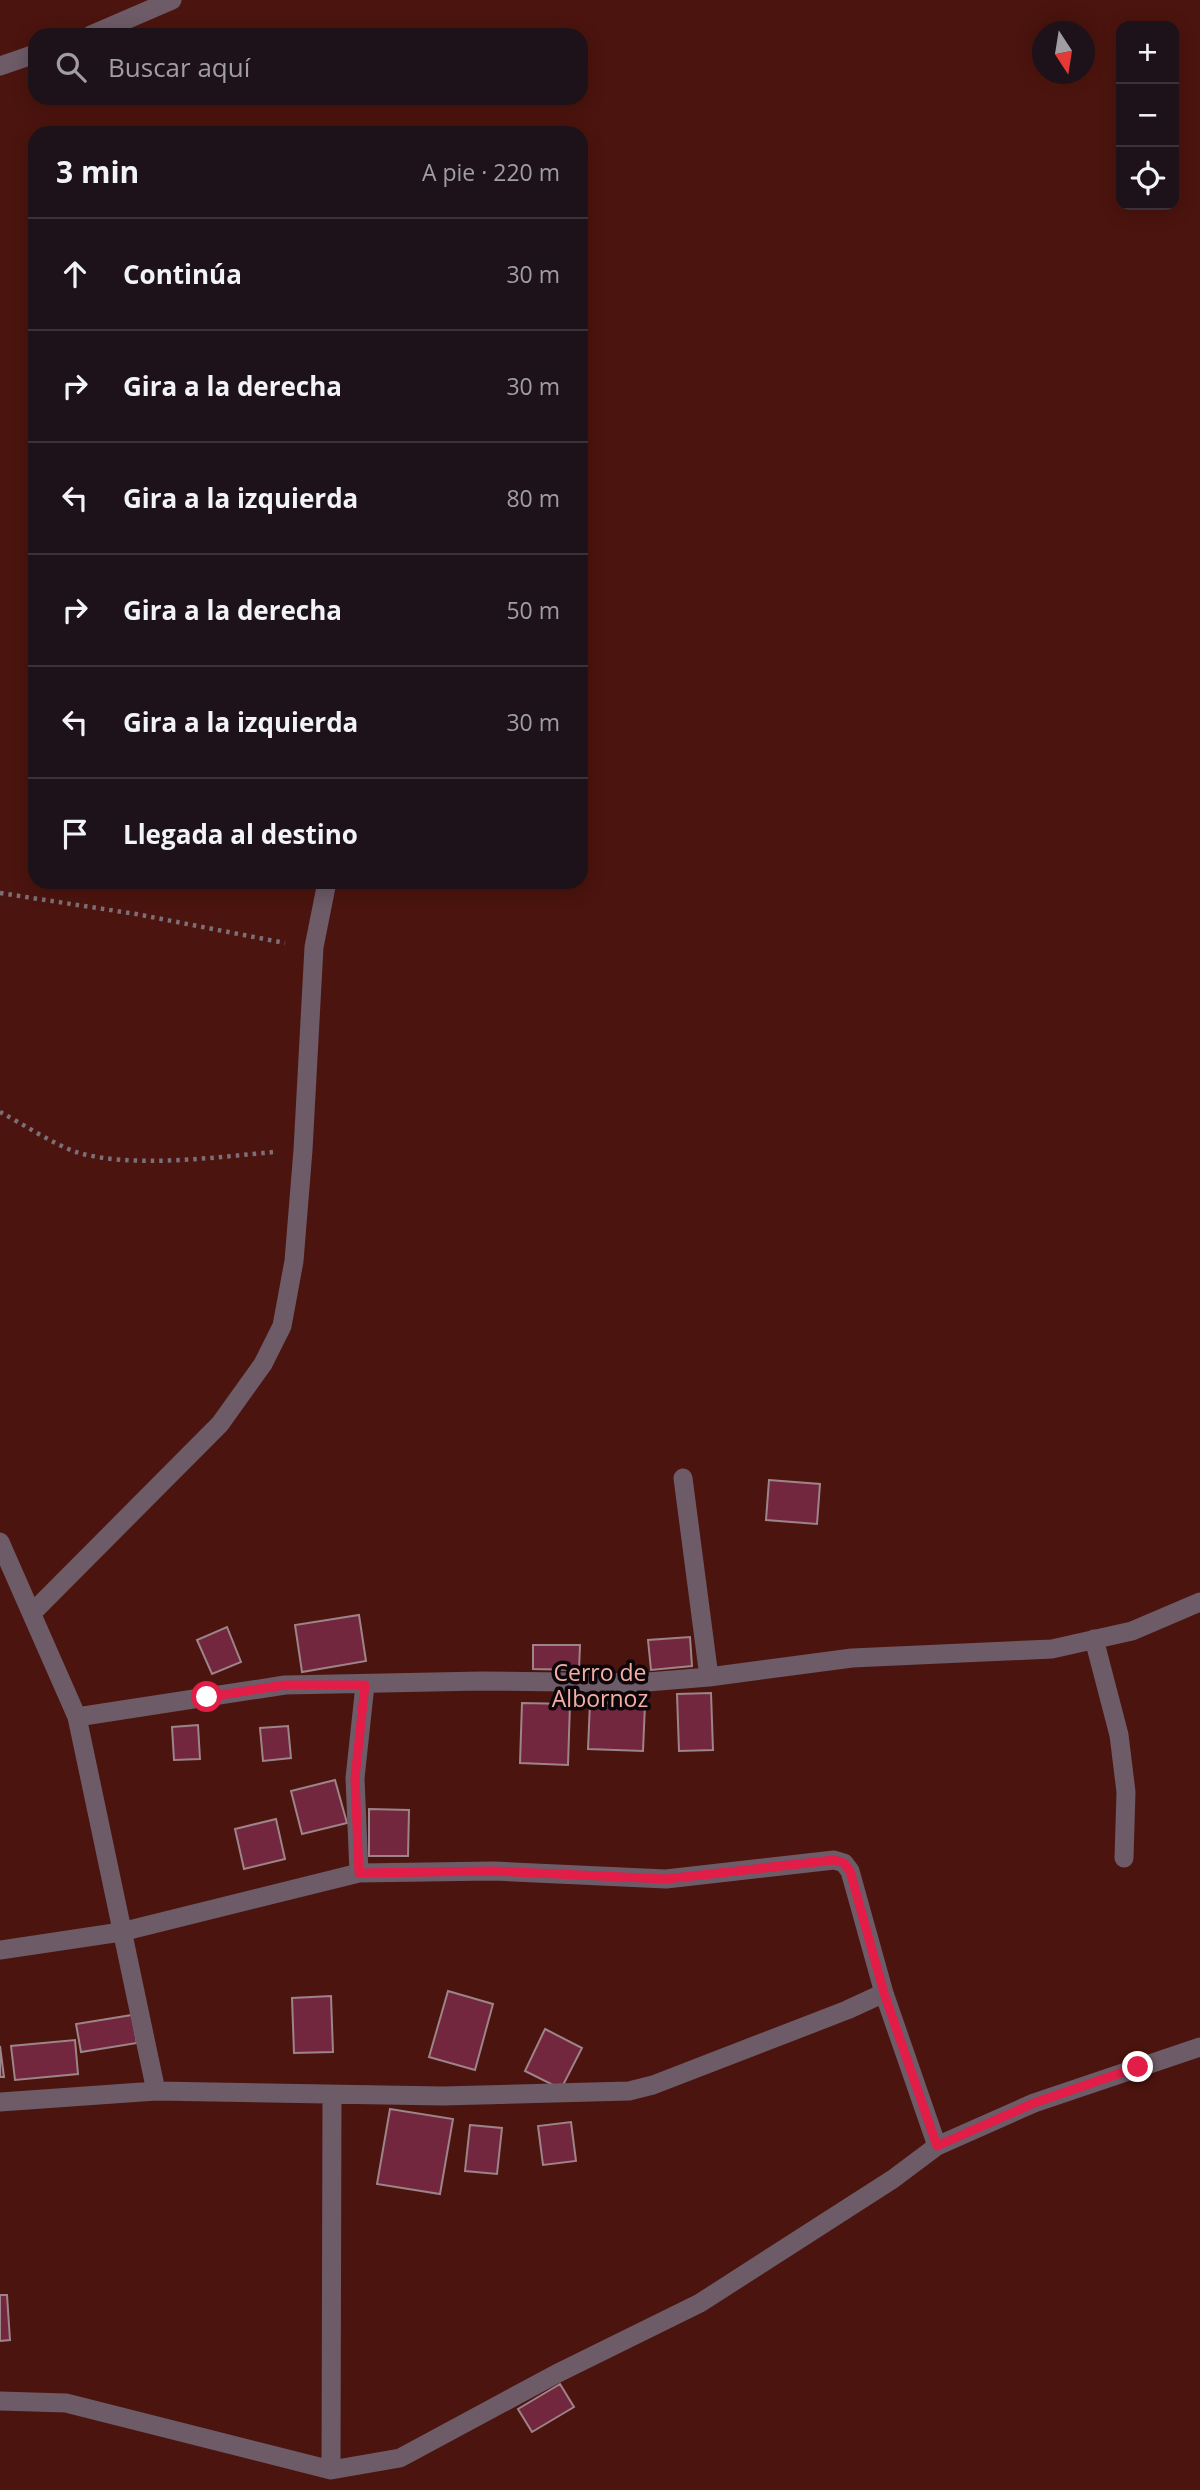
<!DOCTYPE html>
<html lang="es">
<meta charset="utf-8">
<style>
:root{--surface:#1d121a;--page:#251b23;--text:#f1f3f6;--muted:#a09ea2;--line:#3b3239}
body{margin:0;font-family:"Open Sans",sans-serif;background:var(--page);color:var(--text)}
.controls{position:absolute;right:21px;top:21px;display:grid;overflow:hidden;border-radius:14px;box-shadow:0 4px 18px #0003}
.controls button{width:63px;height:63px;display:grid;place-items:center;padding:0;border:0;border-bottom:2px solid var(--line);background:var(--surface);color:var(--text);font:35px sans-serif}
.compass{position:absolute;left:1032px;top:21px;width:63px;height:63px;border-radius:50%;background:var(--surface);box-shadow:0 4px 18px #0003;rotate:168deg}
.stop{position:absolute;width:21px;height:21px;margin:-16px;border:5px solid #e11d48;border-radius:50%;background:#fff}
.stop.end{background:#e11d48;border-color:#fff;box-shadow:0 2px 7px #0008}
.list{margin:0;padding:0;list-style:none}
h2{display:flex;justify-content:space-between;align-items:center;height:91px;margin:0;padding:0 28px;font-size:30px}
h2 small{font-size:23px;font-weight:400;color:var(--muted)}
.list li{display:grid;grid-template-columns:46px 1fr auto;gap:21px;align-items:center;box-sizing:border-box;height:112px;padding:0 28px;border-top:2px solid var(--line)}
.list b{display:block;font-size:26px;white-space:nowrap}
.list em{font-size:23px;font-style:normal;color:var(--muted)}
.icon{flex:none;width:38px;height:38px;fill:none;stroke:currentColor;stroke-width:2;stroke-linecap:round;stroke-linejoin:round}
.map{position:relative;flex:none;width:1200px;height:2490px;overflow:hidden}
.search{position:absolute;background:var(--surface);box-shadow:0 4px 18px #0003;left:28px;top:28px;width:560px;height:77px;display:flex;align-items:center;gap:18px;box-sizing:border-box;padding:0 24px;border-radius:21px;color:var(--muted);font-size:26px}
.panel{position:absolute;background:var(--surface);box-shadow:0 4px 18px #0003;left:28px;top:126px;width:560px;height:763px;border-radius:21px}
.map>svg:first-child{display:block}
.green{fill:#4c140e;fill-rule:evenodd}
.building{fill:#73273f;stroke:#9c8489;stroke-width:2}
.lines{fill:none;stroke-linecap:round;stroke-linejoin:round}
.path{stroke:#7c6f78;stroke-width:4.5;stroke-dasharray:3.5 5;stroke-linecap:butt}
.minor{stroke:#6d5b68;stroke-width:19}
.route{stroke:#e11d48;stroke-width:9}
.labels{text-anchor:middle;stroke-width:7;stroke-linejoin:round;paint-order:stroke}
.park-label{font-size:23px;fill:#f4aea3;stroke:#0c060a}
</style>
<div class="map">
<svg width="1200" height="2490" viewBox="0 0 1200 2490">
<rect width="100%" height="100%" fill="#271823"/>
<path class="green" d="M0,0h1200v2490h-1200zM1121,26h53v179h-53zM1042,32h42v42h-42zM35,35h546v63h-546zM35,133h546v749h-546z"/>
<path class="building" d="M769,1480l51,4 -3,40 -51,-4z
M359,1615l7,46 -64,11 -7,-47z
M227,1627l14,35 -29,12 -15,-34z
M690,1637l2,29 -41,4 -3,-30z
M533,1645h47l-1,25 -46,-1z
M711,1693l2,57 -34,1 -2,-57z
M590,1702l55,2 -2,47 -55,-2z
M522,1703l48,1 -2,61 -48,-2z
M198,1725l2,34 -26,1 -2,-33z
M288,1726l3,32 -28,3 -3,-33z
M335,1780l12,43 -45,11 -11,-43z
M369,1809l40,1 -1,46h-39z
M276,1819l9,40 -41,10 -9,-40z
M448,1991l45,13 -18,66 -46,-13z
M331,1996l2,56 -39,1 -2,-55z
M132,2015l5,28 -56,9 -5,-28z
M545,2029l37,19 -21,41 -36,-18z
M75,2040l3,34 -63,6 -4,-34z
M0,2046l4,31h-4z
M390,2109l63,10 -13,75 -63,-10z
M571,2122l5,39 -33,4 -5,-39z
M470,2125l32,3 -5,46 -32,-3z
M0,2295h7l3,45 -10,1z
M560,2384l14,23 -42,25 -14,-23z"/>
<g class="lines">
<path class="path" d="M0,893l136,21 149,29
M0,1112c23,12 53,32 76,40 55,17 141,5 198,0"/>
<path class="minor" d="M91,35l81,-35
M0,66l35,-12
M683,1478l26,199
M0,1542l77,175 79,374
M32,1613l188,-189 43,-60 19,-38 12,-65 9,-111 11,-203 13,-65
M1094,1639l25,96 7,57 -2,66
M77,1717l208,-32 197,-4 153,2 74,-6 143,-19 200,-9 80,-18 68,-29
M359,1873l-4,-95 10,-93
M0,1950l121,-18 238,-59 135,-2 172,8 168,-19 10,3 6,8 34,122
M0,2102l156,-11 287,5 186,-5 24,-6 194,-75 37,-17 53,153
M0,2401l66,2 265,67 69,-12 156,-84 144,-71 193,-124 44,-33 97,-43 166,-56
M331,2470l1,-374"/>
</g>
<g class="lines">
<path class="route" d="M207,1697l78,-12h80l-10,93 4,95 135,-2 172,8 168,-19 10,3 6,8 34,122 53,153 97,-43 104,-36"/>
</g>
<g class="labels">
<g class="park-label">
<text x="600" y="1681">Cerro de<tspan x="600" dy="26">Albornoz</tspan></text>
</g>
</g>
</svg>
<div class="controls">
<button>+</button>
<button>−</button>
<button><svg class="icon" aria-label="locate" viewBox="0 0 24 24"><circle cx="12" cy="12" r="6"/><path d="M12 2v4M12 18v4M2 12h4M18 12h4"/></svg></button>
</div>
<svg class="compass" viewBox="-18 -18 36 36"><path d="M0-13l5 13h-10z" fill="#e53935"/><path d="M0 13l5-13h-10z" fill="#a09ea2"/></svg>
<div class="stop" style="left:207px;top:1697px"></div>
<div class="stop end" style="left:1138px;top:2067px"></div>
<div class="search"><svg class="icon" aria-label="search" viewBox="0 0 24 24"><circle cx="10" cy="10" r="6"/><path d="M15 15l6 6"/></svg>Buscar aquí</div>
<section class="panel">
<h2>3 min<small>A pie · 220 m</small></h2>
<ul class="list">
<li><svg class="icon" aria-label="ahead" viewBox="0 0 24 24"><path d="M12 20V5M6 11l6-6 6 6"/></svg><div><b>Continúa</b></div><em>30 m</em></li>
<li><svg class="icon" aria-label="right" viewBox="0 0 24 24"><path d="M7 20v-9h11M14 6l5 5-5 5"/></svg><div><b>Gira a la derecha</b></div><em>30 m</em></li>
<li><svg class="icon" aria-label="left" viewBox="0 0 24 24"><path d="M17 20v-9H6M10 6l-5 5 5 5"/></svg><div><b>Gira a la izquierda</b></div><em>80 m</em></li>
<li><svg class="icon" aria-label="right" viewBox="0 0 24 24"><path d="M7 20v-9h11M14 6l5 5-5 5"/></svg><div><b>Gira a la derecha</b></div><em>50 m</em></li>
<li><svg class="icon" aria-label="left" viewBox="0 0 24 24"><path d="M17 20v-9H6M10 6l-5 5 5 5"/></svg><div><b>Gira a la izquierda</b></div><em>30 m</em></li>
<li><svg class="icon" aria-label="arrive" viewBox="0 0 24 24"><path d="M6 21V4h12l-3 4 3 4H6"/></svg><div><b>Llegada al destino</b></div></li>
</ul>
</section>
</div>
